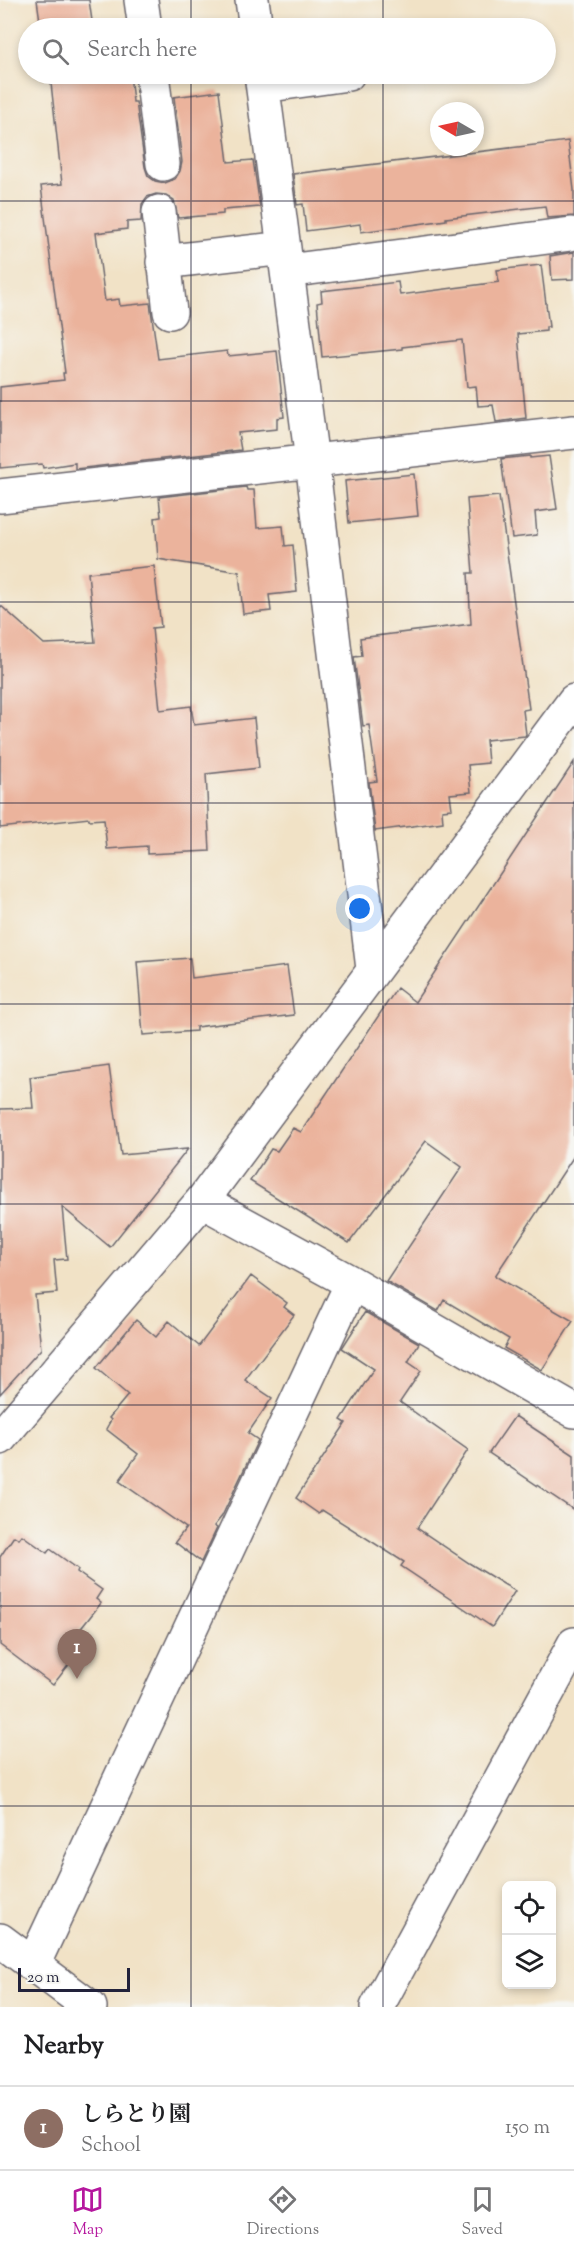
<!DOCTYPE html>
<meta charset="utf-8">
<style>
:root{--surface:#fff;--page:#f6f6f6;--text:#202124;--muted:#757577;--line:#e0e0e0;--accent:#b5179e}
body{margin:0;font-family:"Sorts Mill Goudy","Noto Serif JP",serif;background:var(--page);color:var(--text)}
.controls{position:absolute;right:18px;bottom:18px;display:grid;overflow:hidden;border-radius:9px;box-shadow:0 3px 9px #0003}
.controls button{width:54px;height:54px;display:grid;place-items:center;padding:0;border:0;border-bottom:2px solid var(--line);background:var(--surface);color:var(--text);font:30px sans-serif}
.compass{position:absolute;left:430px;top:102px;width:54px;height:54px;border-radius:50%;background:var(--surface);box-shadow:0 3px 9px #0003;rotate:279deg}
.scale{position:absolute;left:18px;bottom:15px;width:112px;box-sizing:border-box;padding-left:6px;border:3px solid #22223b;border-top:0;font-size:16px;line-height:21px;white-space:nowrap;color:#22223b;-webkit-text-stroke:4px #f6f6f2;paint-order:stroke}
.you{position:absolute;left:360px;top:909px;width:21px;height:21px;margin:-15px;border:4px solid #fff;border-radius:50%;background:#1a73e8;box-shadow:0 0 0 9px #1a73e833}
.badge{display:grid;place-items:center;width:39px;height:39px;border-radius:50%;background:var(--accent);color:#fff;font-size:20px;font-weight:700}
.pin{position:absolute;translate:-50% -50px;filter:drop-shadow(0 2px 3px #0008)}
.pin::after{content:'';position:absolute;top:32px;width:21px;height:18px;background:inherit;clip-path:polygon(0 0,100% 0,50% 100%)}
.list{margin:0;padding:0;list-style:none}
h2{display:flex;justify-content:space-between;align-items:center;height:78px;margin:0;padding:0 24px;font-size:26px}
h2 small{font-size:20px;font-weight:400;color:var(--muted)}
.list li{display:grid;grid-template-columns:39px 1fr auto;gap:18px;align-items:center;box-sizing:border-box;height:84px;padding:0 24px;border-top:2px solid var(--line)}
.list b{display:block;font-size:22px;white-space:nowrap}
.list p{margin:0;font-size:20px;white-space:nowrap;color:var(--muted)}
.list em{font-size:20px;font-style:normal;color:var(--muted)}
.icon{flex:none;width:33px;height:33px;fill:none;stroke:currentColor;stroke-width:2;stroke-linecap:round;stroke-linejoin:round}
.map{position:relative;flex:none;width:574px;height:2007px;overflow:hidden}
.search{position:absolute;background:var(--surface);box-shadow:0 3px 9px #0003;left:18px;right:18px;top:18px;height:66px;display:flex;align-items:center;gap:15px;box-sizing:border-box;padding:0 21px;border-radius:33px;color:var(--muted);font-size:22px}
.sheet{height:162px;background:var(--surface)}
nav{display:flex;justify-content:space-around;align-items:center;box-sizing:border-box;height:84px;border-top:2px solid var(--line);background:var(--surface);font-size:16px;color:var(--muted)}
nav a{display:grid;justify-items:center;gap:3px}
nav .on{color:var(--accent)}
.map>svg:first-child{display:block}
.building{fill:#ebb39c}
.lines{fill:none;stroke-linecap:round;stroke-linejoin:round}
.minor-casing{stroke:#6a656c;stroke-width:36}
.minor{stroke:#fff;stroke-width:33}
.grid{fill:none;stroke:#22223b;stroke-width:1.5;stroke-opacity:0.55}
</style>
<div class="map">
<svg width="574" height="2007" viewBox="0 0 574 2007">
<rect width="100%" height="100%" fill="#f6f6f2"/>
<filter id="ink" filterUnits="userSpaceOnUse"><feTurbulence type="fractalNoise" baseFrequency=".0167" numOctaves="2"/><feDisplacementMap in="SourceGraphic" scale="12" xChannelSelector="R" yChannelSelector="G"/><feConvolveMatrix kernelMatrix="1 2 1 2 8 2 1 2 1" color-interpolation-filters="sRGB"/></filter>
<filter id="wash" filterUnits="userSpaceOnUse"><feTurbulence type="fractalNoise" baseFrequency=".008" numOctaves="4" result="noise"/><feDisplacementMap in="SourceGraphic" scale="24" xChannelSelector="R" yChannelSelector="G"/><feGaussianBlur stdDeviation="1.35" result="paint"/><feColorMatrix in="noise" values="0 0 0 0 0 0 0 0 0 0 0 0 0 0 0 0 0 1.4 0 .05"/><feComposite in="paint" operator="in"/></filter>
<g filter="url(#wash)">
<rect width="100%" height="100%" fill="#f1e2c6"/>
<g id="blocks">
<path class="building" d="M37,0h52l4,28h-52z
M50,74h80l3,28h3l9,65 3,9 7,5 10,2 10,-4 5,-8 2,-9 -8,-65 45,-6 9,71 25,-2 7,47 -37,3v4l-45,4 -4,-18 -8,-5 -10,-1 -9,3 -5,7 -1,17 -14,1v7l-31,4 9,68 14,-2 1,7 30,-3 8,56 69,-8 1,5 49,-5 7,66 -7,1v11l-39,4 3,17 -166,19v-6l-32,5 -1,-4 -42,4v-81l64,-7 -1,-7h2l-24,-187 21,-2z
M568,141l6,49v26l-27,2 -2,-12 -99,12v2l-85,12 -1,-8 -54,7 -3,-27 -6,1 -4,-31z
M574,252v27l-22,1 -2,-24z
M541,265l8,62h-3v4l-28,3 8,84 -30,4 -3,-17 -15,1 -2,-20 -9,1 -5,-47 -60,7v2l-80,8 -5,-54 5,-1 -1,-11 77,-9 2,13 99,-13 -2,-12z
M530,456v2l19,-2 8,53 -22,3 2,23 -25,3 -11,-79z
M414,474l4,42 -69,7 -4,-42z
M246,487l1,3h7l3,38 26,-2 2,20 8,-1 4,47 -28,3 2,16 -28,3 -4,-42 -81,-13 -3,-41 6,-1 -2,-20z
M499,496l30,213 -6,1 3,24 -1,2 -39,4 2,23 -20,2 3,27 -21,2 2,15 -10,1 1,12 -68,9 -6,-49 8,-1 -8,-56 -6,1 -9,-69 8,-1 -2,-18 111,-14 -3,-51h5l-6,-74z
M154,566l7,61 -9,1 8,82 31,-4 3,19 60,-7 5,50 -53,6 4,77 -63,3v-8l-40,3 -3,-30 -15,1v-2l-89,10v-223l44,39 51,-2 -7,-69z
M574,762v394l-79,120 78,45 -31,49 -38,-22 5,-9 -65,-39 -6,11 -52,-30 76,-114 -36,-26 -77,102 -99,-62 21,-32 6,2 16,-23 8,4 96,-144 18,14z
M190,958l2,20 95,-12 7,49 -98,12v4l-53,4 -6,-73z
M109,1066l12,89 67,-6 -78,98 -48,-40 5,52 -13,1 3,33 -22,2 6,54 -41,45v-285l33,-1 -3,-31z
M251,1276l36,27 -3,4 10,8 -49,65 27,18 -24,35 10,7 -36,76 -8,10 3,2 -16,34 -26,-20 11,-14 -67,-47 19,-27 -32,-25 5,-9 -2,-2 19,-23 -32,-27 40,-48 20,17 13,-16 30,25z
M365,1312l54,31 -11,19 13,9 -21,31 68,48 -51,78 52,35 46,28 -23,36 -91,-61 3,-4 -82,-52 -3,4 -23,-16 50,-75 -5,-3 33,-51 -32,-21z
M515,1416l59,39v55l-85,-57z
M22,1535l25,18 3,-4 28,20 -1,3 25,18 -6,9 5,4 -37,47 10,8 -21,27 -53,-40v-88l14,-21 5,3z"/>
</g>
</g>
<g filter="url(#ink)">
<use href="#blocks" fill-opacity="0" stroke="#6a656c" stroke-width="1.5"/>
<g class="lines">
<defs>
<path id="minor" d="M141,0l4,28
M252,0l4,28
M152,74l11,90
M261,74l51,387 61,508
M263,86l85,-12
M159,212l11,100
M163,262l121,-14
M287,271l284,-37
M0,496l574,-64
M202,1201l150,82 222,128
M0,1438l202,-237 372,-500
M0,1940l90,67
M33,1965l319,-682
M377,2007l197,-363"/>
</defs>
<use href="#minor" class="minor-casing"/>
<use href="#minor" class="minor"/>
</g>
</g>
<path class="grid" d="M191,0v28M383,0v28M191,74v1933M383,74v1933M0,201h574M0,401h574M0,602h574M0,803h574M0,1004h574M0,1204h574M0,1405h574M0,1606h574M0,1806h574"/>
</svg>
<div class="controls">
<button><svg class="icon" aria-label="locate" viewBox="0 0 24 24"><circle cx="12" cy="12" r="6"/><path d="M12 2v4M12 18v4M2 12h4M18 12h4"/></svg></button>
<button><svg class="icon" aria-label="layers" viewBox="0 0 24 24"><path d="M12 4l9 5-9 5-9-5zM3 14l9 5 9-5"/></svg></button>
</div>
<svg class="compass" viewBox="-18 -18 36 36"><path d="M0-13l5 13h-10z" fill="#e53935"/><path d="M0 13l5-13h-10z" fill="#757577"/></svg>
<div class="scale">20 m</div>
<div class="you"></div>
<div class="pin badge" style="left:77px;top:1679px;background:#8d6e63">1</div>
<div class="search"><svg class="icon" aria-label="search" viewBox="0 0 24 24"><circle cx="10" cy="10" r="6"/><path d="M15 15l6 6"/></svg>Search here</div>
</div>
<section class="sheet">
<h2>Nearby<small></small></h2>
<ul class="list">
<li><span class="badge" style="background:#8d6e63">1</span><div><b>しらとり園</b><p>School</p></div><em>150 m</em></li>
</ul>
</section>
<nav>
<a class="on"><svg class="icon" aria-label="map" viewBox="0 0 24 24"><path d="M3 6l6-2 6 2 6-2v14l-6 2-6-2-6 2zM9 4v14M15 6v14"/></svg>Map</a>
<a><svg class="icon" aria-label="directions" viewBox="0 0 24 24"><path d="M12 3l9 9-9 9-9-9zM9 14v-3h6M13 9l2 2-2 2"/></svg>Directions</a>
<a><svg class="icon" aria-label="saved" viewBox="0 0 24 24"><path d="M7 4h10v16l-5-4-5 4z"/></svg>Saved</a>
</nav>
